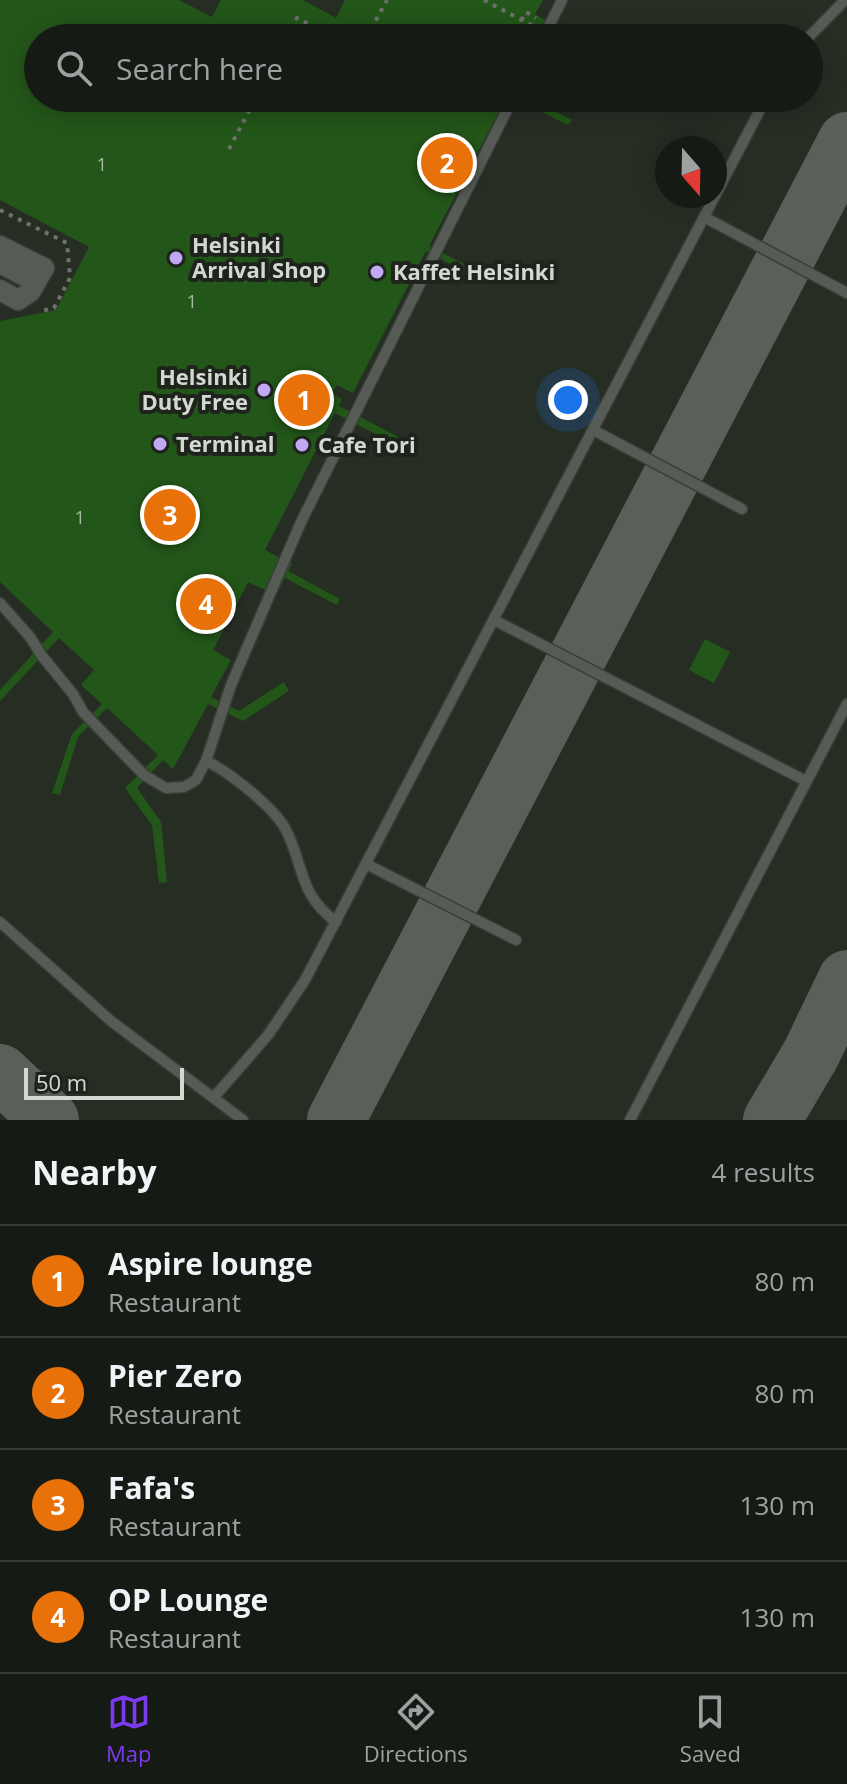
<!DOCTYPE html>
<style>
:root{--surface:#161a15;--page:#1f231e;--text:#f1f3f6;--muted:#9ea1a0;--line:#353834;--accent:#7c3aed}
body{margin:0;font-family:"Open Sans",sans-serif;background:var(--page);color:var(--text)}
.compass{position:absolute;left:655px;top:136px;width:72px;height:72px;border-radius:50%;background:var(--surface);box-shadow:0 4px 20px #0003;rotate:160deg}
.scale{position:absolute;left:24px;bottom:20px;width:160px;box-sizing:border-box;padding-left:8px;border:4px solid #d4d8d3;border-top:0;font-size:22px;line-height:28px;white-space:nowrap;color:#d4d8d3;-webkit-text-stroke:6px #1e231c;paint-order:stroke}
.you{position:absolute;left:568px;top:400px;width:28px;height:28px;margin:-20px;border:6px solid #fff;border-radius:50%;background:#1a73e8;box-shadow:0 0 0 12px #1a73e833}
.badge{display:grid;place-items:center;width:52px;height:52px;border-radius:50%;background:var(--accent);color:#fff;font-size:26px;font-weight:700}
.pin{position:absolute;translate:-50% -50%;border:4px solid #fff;box-shadow:0 2px 8px #0006}
.list{margin:0;padding:0;list-style:none}
h2{display:flex;justify-content:space-between;align-items:center;height:104px;margin:0;padding:0 32px;font-size:34px}
h2 small{font-size:26px;font-weight:400;color:var(--muted)}
.list li{display:grid;grid-template-columns:52px 1fr auto;gap:24px;align-items:center;box-sizing:border-box;height:112px;padding:0 32px;border-top:2px solid var(--line)}
.list b{display:block;font-size:30px;white-space:nowrap}
.list p{margin:0;font-size:26px;white-space:nowrap;color:var(--muted)}
.list em{font-size:26px;font-style:normal;color:var(--muted)}
.icon{flex:none;width:44px;height:44px;fill:none;stroke:currentColor;stroke-width:2;stroke-linecap:round;stroke-linejoin:round}
.map{position:relative;flex:none;width:847px;height:1120px;overflow:hidden}
.search{position:absolute;background:var(--surface);box-shadow:0 4px 20px #0003;left:24px;right:24px;top:24px;height:88px;display:flex;align-items:center;gap:20px;box-sizing:border-box;padding:0 28px;border-radius:44px;color:var(--muted);font-size:30px}
.sheet{height:552px;background:var(--surface)}
nav{display:flex;justify-content:space-around;align-items:center;box-sizing:border-box;height:112px;border-top:2px solid var(--line);background:var(--surface);font-size:22px;color:var(--muted)}
nav a{display:grid;justify-items:center;gap:4px}
nav .on{color:var(--accent)}
.map>svg:first-child{display:block}
.built{fill:#262e24;fill-rule:evenodd}
.lines{fill:none;stroke-linecap:round;stroke-linejoin:round}
.taxiway{stroke:#5a6059;stroke-width:58}
.building{fill:#235619}
.service-casing{stroke:#393d38;stroke-width:13}
.minor-casing{stroke:#393d38;stroke-width:23}
.path{stroke:#6e726c;stroke-width:4;stroke-dasharray:4 6;stroke-linecap:butt}
.service{stroke:#565c55;stroke-width:10}
.minor{stroke:#565c55;stroke-width:20}
.poi-dot{fill:#c1a8f3;stroke:#1e231c;stroke-width:3}
.labels{text-anchor:middle;stroke-width:8;stroke-linejoin:round;paint-order:stroke}
.number-label{font-size:18px;fill:#a8b8a4}
.poi-label{font-size:22px;font-weight:bold;fill:#d4d8d3;stroke:#1e231c;text-anchor:start}
</style>
<div class="map">
<svg width="847" height="1120" viewBox="0 0 847 1120">
<rect width="100%" height="100%" fill="#1e231c"/>
<path class="built" d="M0,0h847v1120h-847zM38,38h771v60h-771zM667,148h48v48h-48z"/>
<g class="lines">
<path class="taxiway" d="M0,1073l50,47
M336,1120l511,-979
M772,1120l39,-66 36,-75"/>
</g>
<path class="building" d="M0,0h179l33,17 9,-17h82l33,18 9,-18h198l-8,14 12,7 -9,17h-500v60h468l-77,148 60,31 -3,6 -60,-32 -73,142 -16,-8 -5,9 10,5 -3,7 65,34 -3,7 -66,-34 -70,137 27,14 -4,7 52,28 -3,6 -52,-27 -9,17 -28,-13 -35,68 18,10 -20,37 28,14 45,-29 5,9 -46,30 -35,-17 -35,65 -10,-9 -26,28 24,34 6,60 -8,1 -7,-58 -27,-37 33,-33 -51,-47 -29,29 -18,58 -8,-2 20,-59 30,-30 -21,-19 13,-15 -35,-32 -59,63v-11l53,-58 -53,-50v-261l56,-11 33,-63 -89,-47z
M513,98h15l44,22 -4,5z
M705,639l25,13 -16,31 -25,-13z"/>
<g class="lines">
<defs>
<path id="service" d="M543,38l19,-38
M808,38l37,-38
M715,196l51,-98
M704,217l143,76
M593,430l149,79
M0,603l30,34 12,19 31,38 10,18 61,63 22,13 18,-1 12,-7 10,-19 25,-76 70,-163 212,-424
M494,620l312,161
M206,761c22,10 69,47 80,69 19,38 12,63 50,92
M366,864l150,76
M0,922l111,99 132,99
M215,1096l53,-61 37,-55 410,-784
M630,1120l217,-416"/>
<path id="minor" d="M0,246l44,22 -14,24 -12,8 -18,-10
M0,263l36,19"/>
</defs>
<use href="#service" class="service-casing"/>
<use href="#minor" class="minor-casing"/>
<path class="path" d="M484,0l49,26
M287,38l10,-20 40,20
M366,38l21,-38
M512,38l14,-26 10,6
M229,149l27,-51
M0,210l67,33 3,35 -16,30 -13,3"/>
<use href="#service" class="service"/>
<use href="#minor" class="minor"/>
</g>
<g class="poi-dot">
<circle cx="176" cy="258" r="8"/>
<circle cx="377" cy="272" r="8"/>
<circle cx="264" cy="390" r="8"/>
<circle cx="160" cy="444" r="8"/>
<circle cx="302" cy="445" r="8"/>
</g>
<g class="labels">
<g class="number-label">
<text x="102" y="171">1</text>
<text x="192" y="308">1</text>
<text x="80" y="524">1</text>
</g>
<g class="poi-label">
<text x="192" y="253">Helsinki<tspan x="192" dy="25">Arrival Shop</tspan></text>
<text x="393" y="280">Kaffet Helsinki</text>
<text x="248" y="385" text-anchor="end">Helsinki<tspan x="248" dy="25">Duty Free</tspan></text>
<text x="176" y="452">Terminal</text>
<text x="318" y="453">Cafe Tori</text>
</g>
</g>
</svg>
<svg class="compass" viewBox="-18 -18 36 36"><path d="M0-13l5 13h-10z" fill="#e53935"/><path d="M0 13l5-13h-10z" fill="#9ea1a0"/></svg>
<div class="scale">50 m</div>
<div class="you"></div>
<div class="pin badge" style="left:304px;top:400px;background:#e8710a">1</div>
<div class="pin badge" style="left:447px;top:163px;background:#e8710a">2</div>
<div class="pin badge" style="left:170px;top:515px;background:#e8710a">3</div>
<div class="pin badge" style="left:206px;top:604px;background:#e8710a">4</div>
<div class="search"><svg class="icon" aria-label="search" viewBox="0 0 24 24"><circle cx="10" cy="10" r="6"/><path d="M15 15l6 6"/></svg>Search here</div>
</div>
<section class="sheet">
<h2>Nearby<small>4 results</small></h2>
<ul class="list">
<li><span class="badge" style="background:#e8710a">1</span><div><b>Aspire lounge</b><p>Restaurant</p></div><em>80 m</em></li>
<li><span class="badge" style="background:#e8710a">2</span><div><b>Pier Zero</b><p>Restaurant</p></div><em>80 m</em></li>
<li><span class="badge" style="background:#e8710a">3</span><div><b>Fafa's</b><p>Restaurant</p></div><em>130 m</em></li>
<li><span class="badge" style="background:#e8710a">4</span><div><b>OP Lounge</b><p>Restaurant</p></div><em>130 m</em></li>
</ul>
</section>
<nav>
<a class="on"><svg class="icon" aria-label="map" viewBox="0 0 24 24"><path d="M3 6l6-2 6 2 6-2v14l-6 2-6-2-6 2zM9 4v14M15 6v14"/></svg>Map</a>
<a><svg class="icon" aria-label="directions" viewBox="0 0 24 24"><path d="M12 3l9 9-9 9-9-9zM9 14v-3h6M13 9l2 2-2 2"/></svg>Directions</a>
<a><svg class="icon" aria-label="saved" viewBox="0 0 24 24"><path d="M7 4h10v16l-5-4-5 4z"/></svg>Saved</a>
</nav>
